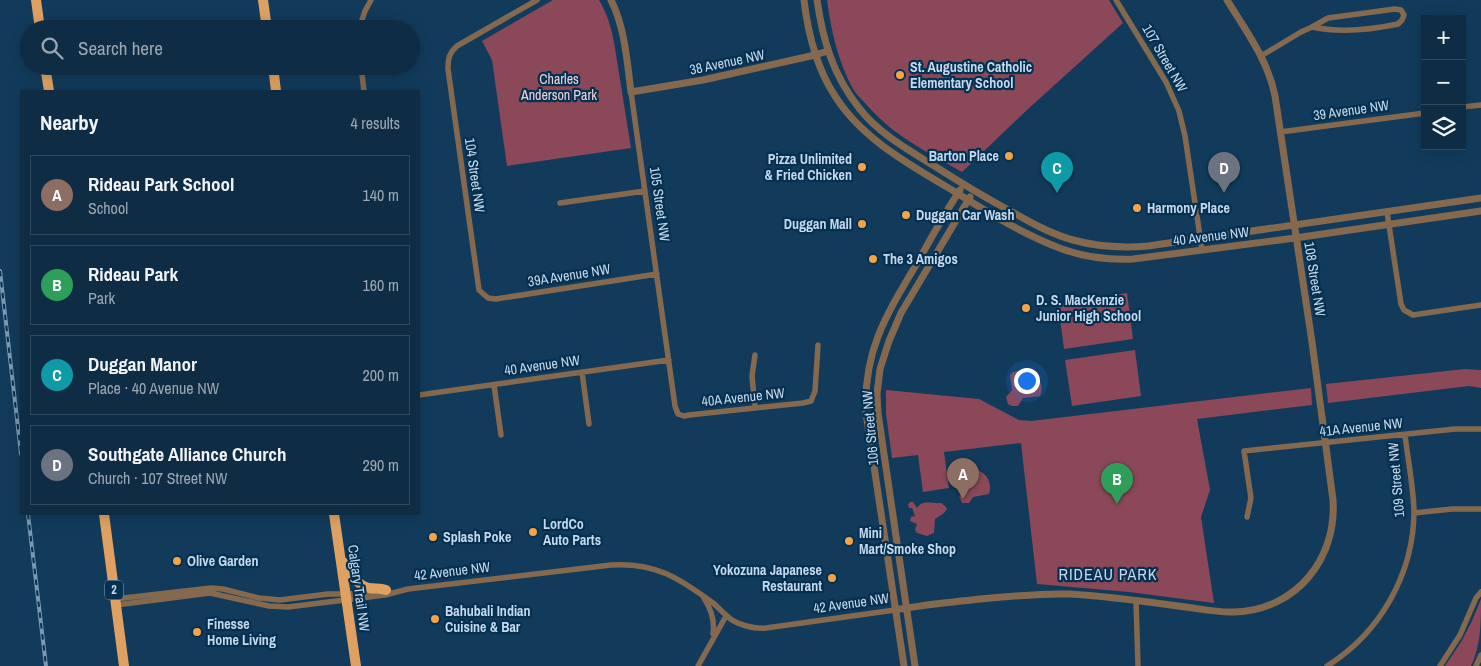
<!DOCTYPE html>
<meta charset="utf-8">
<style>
:root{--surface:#0e2c44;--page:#17344b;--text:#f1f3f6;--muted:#9ba7b2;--line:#2e485d;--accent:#ea580c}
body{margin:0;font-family:"Archivo Narrow",sans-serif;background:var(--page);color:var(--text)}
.controls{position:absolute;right:15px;top:15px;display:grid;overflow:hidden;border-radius:0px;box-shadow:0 2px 12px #0003}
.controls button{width:45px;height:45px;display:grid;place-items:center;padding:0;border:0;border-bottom:1px solid var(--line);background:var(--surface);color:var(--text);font:25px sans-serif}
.you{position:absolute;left:1026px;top:380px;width:18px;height:18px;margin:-12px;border:4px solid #fff;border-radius:50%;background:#1a73e8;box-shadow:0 0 0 8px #1a73e833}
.badge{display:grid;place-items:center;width:32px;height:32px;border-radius:50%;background:var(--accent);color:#fff;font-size:16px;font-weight:700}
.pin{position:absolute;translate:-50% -41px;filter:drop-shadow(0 1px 2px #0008)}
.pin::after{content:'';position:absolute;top:26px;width:18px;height:15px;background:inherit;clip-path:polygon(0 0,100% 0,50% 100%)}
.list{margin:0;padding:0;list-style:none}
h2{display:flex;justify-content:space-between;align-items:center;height:65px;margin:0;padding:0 20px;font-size:21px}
h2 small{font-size:16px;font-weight:400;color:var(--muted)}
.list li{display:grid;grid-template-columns:32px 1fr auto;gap:15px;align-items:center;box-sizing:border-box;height:80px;margin:0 10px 10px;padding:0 10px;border:1px solid var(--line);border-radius:0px}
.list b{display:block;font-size:19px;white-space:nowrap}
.list p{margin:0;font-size:16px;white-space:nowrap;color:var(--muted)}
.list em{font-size:16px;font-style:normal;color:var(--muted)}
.icon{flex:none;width:28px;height:28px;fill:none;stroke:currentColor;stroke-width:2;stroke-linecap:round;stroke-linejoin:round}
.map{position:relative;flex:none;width:1481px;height:666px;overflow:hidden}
.search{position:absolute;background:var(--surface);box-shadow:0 2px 12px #0003;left:20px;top:20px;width:400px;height:55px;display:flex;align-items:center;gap:12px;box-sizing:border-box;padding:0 18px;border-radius:28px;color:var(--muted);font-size:19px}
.panel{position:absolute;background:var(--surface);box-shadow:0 2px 12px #0003;left:20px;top:90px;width:400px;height:425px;border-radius:0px}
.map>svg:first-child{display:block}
.green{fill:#8a4858}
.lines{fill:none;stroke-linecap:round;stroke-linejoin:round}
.minor{stroke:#85694f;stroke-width:5.5}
.tertiary{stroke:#85694f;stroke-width:7}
.trunk{stroke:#dea162;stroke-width:10}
.rail-casing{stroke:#7a98b1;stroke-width:4}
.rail{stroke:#05304f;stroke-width:2;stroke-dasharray:5.5;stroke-linecap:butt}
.poi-dot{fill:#f5a345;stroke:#05304f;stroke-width:2}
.labels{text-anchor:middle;stroke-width:4.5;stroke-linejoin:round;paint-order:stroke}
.shield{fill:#05304f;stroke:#8ba6be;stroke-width:1}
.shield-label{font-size:12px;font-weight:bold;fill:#c4d9ed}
.street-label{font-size:14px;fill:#c4d9ed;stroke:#05304f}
.poi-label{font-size:14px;font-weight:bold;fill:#c4d9ed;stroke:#05304f;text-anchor:start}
.park-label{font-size:14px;fill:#eed4d9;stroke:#05304f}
.quarter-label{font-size:16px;letter-spacing:1px;fill:#c4d9ed;stroke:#05304f}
</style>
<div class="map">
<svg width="1481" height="666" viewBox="0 0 1481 666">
<rect width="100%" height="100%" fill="#123b5b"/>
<path class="green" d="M553,0h46c8,13 12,27 15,42l17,106 -124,18 -15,-106 -10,-19z
M827,0h282l14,23 -96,87 -65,62c-36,-21 -69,-36 -97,-69 -4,-4 -9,-9 -12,-14 -15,-28 -22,-58 -26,-89z
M1127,293l6,46 -69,10 -6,-46z
M1135,350l6,46 -69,10 -7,-46z
M1465,369l16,1v18l-12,-2 -141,17 -2,-19z
M1021,370c14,2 25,11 19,26l-17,2 -5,8h-6l-4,-2 -2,-7 6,-7 -2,-15 3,-3z
M1311,388l1,17 -115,14 13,71 -9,27 13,86 -85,-11 -92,-8 -16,-141 -77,9 5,36 -26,4 -5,-37 -26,3 -6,-44v-24l93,9 40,21 12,1z
M977,470c11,4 15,13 12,24l-16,3 -4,6h-7l-3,-7 6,-5 -2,-15 9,-5z
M910,502h3l4,6c6,-9 14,-4 24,-5l4,3 2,3 -3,4 -9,6 -1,14 -7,3 -10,-3 -2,-3 2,-6 -7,-3 1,-4 4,-1 -3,-8h-3l-1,-3z
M1481,599c0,23 0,47 -10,67h-26l16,-24 11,-21z"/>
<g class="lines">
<path class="minor" d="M537,0l-80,46c-8,7 -9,13 -9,23l31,221 9,8 8,1 161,-25
M1116,0l50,82 13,29 6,25 17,114
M359,29l6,-18 6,-11
M1261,56l40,-24 11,-5 16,-9 67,-9 6,1 3,5 -2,5 -4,4c-28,6 -57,9 -86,3
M361,66l3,25
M631,92l44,314 3,8 6,2 5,-1 114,-12 8,-2 4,-10 3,-46
M1462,107l19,-2
M1280,132l145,-19
M560,203l85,-12
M1387,212l14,92 3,6 9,5 68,-10
M755,355l-3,21 3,32
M582,372l7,52
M494,385l7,50
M419,395l250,-35
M1414,513l38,-4h29
M1247,517l4,-19 -7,-47 211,-22h26
M704,598c7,11 11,23 9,36
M115,599l96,-11 12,1 36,9 21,2 48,-6h18l27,-2
M1136,600l2,66
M116,605l94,-12 59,13 19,1 97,-12 23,-6 203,-24c44,-3 68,13 102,38 5,4 9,9 14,13 9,9 27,13 39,12l129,-18
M698,666l28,-50
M1327,666c53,-33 87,-92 87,-156 -1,-25 -6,-50 -9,-75
M1440,666l20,-31 16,-37 5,-6
M1476,666l5,-11"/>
<path class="tertiary" d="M611,0c14,28 16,61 20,92l72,-12 112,-25 13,-4
M804,0c4,34 12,67 31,96 27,43 75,69 117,94 35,22 72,45 110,59 22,8 48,11 71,10l162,-21 186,-27
M817,0c6,41 16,75 42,108 20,26 50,42 77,59 25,16 50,31 76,45 20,11 39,22 61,28 25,7 50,8 75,6l333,-48
M895,610c25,-5 50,-7 76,-10 32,-3 65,-7 98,-6 37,2 73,7 109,12 19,2 38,7 57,6 61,-2 102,-53 98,-112l-21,-158 -37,-246c-7,-36 -29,-65 -48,-96
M904,666l-38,-253c-3,-64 22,-101 53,-153 13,-24 26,-47 41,-70
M915,666l-37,-253 -1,-19 3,-25 9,-28 12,-28 69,-116"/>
<path class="trunk" d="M36,0l4,29
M263,0l4,29
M45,66l4,25
M273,66l3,25
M104,514l20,152
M334,514l22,152
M343,562c7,10 13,23 26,26 6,1 11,0 17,2"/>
<defs>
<path id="rail" d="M0,271l21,183
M28,514l18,152"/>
</defs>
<use href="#rail" class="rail-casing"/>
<use href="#rail" class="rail"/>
</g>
<g class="poi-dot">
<circle cx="900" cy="75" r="5"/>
<circle cx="1009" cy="156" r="5"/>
<circle cx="862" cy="167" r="5"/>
<circle cx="1137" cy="208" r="5"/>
<circle cx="906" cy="215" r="5"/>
<circle cx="862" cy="224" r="5"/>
<circle cx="873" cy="259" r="5"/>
<circle cx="1026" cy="308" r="5"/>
<circle cx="533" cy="532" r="5"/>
<circle cx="433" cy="537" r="5"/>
<circle cx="849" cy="541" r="5"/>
<circle cx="177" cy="561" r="5"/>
<circle cx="832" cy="578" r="5"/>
<circle cx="435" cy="619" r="5"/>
<circle cx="197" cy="632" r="5"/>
</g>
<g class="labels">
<rect class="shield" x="105" y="580.5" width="18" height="19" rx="4"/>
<g class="shield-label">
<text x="114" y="594">2</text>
</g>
<g class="street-label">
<text transform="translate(1165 58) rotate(60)" y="5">107 Street NW</text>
<text transform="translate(727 62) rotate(-12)" y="5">38 Avenue NW</text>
<text transform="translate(1351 110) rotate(-8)" y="5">39 Avenue NW</text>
<text transform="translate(475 175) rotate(82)" y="5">104 Street NW</text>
<text transform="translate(660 204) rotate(82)" y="5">105 Street NW</text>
<text transform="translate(1211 236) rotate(-7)" y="5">40 Avenue NW</text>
<text transform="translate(569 275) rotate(-9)" y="5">39A Avenue NW</text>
<text transform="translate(1315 279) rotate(81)" y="5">108 Street NW</text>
<text transform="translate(542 365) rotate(-8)" y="5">40 Avenue NW</text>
<text transform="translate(743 397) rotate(-6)" y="5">40A Avenue NW</text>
<text transform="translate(1361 427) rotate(-6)" y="5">41A Avenue NW</text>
<text transform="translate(870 428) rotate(-95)" y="5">106 Street NW</text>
<text transform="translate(1396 480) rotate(-95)" y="5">109 Street NW</text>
<text transform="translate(452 571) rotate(-7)" y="5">42 Avenue NW</text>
<text transform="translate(359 588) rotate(82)" y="5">Calgary Trail NW</text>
<text transform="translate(851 603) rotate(-8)" y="5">42 Avenue NW</text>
</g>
<g class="poi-label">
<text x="910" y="72">St. Augustine Catholic<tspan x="910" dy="16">Elementary School</tspan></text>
<text x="999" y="161" text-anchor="end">Barton Place</text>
<text x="852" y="164" text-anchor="end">Pizza Unlimited<tspan x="852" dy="16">&amp; Fried Chicken</tspan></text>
<text x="1147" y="213">Harmony Place</text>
<text x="916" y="220">Duggan Car Wash</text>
<text x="852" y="229" text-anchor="end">Duggan Mall</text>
<text x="883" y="264">The 3 Amigos</text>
<text x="1036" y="305">D. S. MacKenzie<tspan x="1036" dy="16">Junior High School</tspan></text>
<text x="543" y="529">LordCo<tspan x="543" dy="16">Auto Parts</tspan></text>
<text x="859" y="538">Mini<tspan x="859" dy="16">Mart/Smoke Shop</tspan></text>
<text x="443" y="542">Splash Poke</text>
<text x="187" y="566">Olive Garden</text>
<text x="822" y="575" text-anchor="end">Yokozuna Japanese<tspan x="822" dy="16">Restaurant</tspan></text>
<text x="445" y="616">Bahubali Indian<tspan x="445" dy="16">Cuisine &amp; Bar</tspan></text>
<text x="207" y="629">Finesse<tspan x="207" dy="16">Home Living</tspan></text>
</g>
<g class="park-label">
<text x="559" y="84">Charles<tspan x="559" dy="16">Anderson Park</tspan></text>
</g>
<g class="quarter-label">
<text x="1108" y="580">RIDEAU PARK</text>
</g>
</g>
</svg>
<div class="controls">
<button>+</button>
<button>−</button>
<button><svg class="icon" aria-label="layers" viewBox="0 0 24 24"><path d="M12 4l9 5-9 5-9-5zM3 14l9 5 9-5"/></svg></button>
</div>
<div class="you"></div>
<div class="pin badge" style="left:963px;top:499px;background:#8d6e63">A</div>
<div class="pin badge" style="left:1117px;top:504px;background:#2e9e5b">B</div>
<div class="pin badge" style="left:1057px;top:193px;background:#0f9aa8">C</div>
<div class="pin badge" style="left:1224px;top:193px;background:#6b7280">D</div>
<div class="search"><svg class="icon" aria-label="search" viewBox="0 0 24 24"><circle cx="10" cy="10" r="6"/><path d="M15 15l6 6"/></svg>Search here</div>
<section class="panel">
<h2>Nearby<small>4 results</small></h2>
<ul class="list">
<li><span class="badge" style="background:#8d6e63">A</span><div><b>Rideau Park School</b><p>School</p></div><em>140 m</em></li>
<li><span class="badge" style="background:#2e9e5b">B</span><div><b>Rideau Park</b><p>Park</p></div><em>160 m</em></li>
<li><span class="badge" style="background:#0f9aa8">C</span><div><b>Duggan Manor</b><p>Place · 40 Avenue NW</p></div><em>200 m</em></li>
<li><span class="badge" style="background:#6b7280">D</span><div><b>Southgate Alliance Church</b><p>Church · 107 Street NW</p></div><em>290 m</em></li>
</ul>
</section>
</div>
